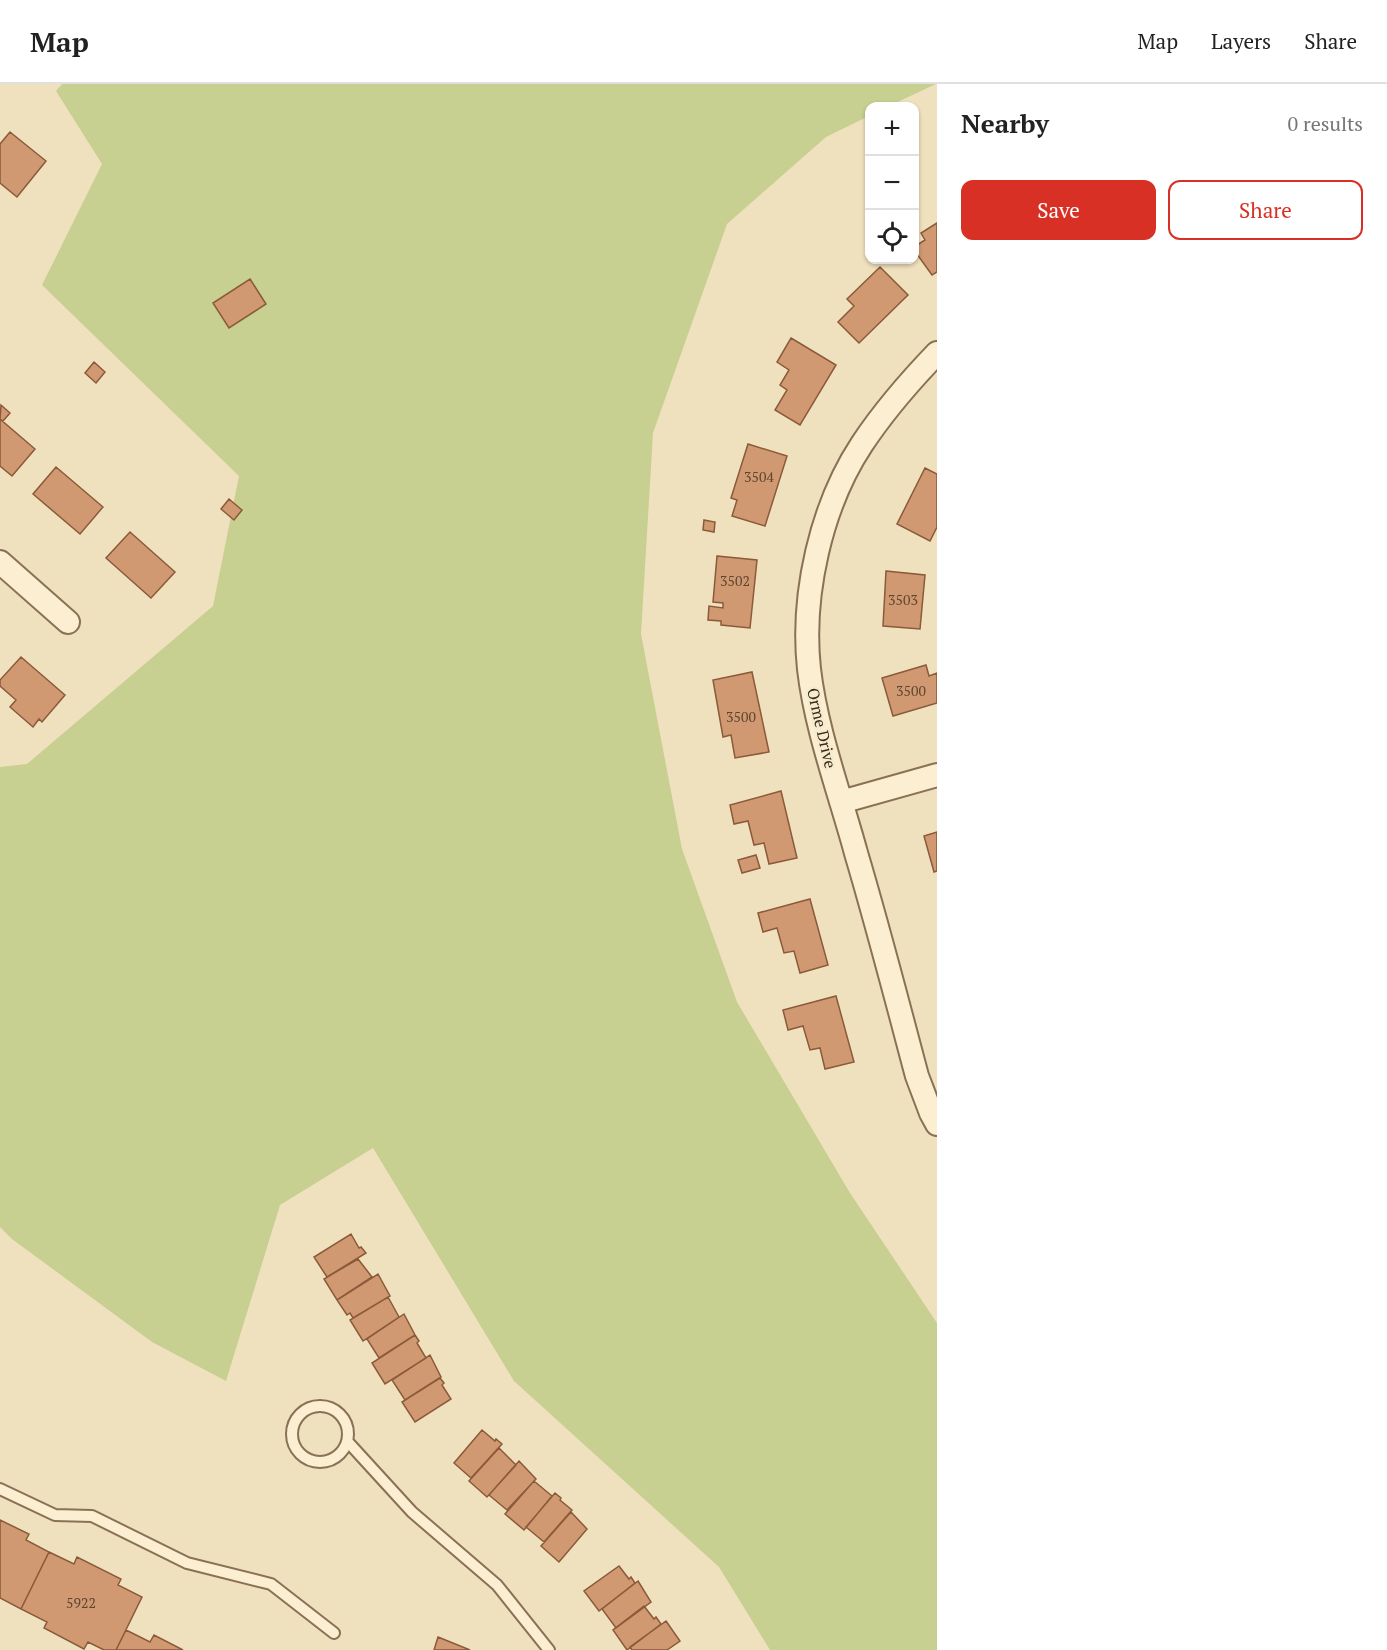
<!DOCTYPE html>
<meta charset="utf-8">
<style>
:root{--surface:#fff;--page:#f2f2f2;--text:#222;--muted:#767676;--line:#e0e0e0;--accent:#d93025}
body{margin:0;font-family:"PT Serif",serif;background:var(--page);color:var(--text)}
.controls{position:absolute;right:18px;top:18px;display:grid;overflow:hidden;border-radius:12px;box-shadow:0 2px 4px #0004}
.controls button{width:54px;height:54px;display:grid;place-items:center;padding:0;border:0;border-bottom:2px solid var(--line);background:var(--surface);color:var(--text);font:30px sans-serif}
.list{margin:0;padding:0;list-style:none}
h2{display:flex;justify-content:space-between;align-items:center;height:78px;margin:0;padding:0 24px;font-size:26px}
h2 small{font-size:20px;font-weight:400;color:var(--muted)}
.actions{display:flex;gap:12px;padding:18px 24px}
.actions a{flex:1;padding:14px 0;border:2px solid var(--accent);border-radius:12px;text-align:center;font-size:21px;color:var(--accent)}
.actions .main{background:var(--accent);color:#fff}
.icon{flex:none;width:33px;height:33px;fill:none;stroke:currentColor;stroke-width:2;stroke-linecap:round;stroke-linejoin:round}
.map{position:relative;flex:none;width:937px;height:1566px;overflow:hidden}
header{display:flex;align-items:center;gap:36px;box-sizing:border-box;height:84px;padding:0 30px;background:var(--surface);border-bottom:2px solid var(--line)}
header strong{font-size:28px}
nav{display:flex;gap:33px;margin-inline-start:auto;font-size:21px}
main{display:flex}
aside{flex:1;background:var(--surface)}
.map>svg:first-child{display:block}
.green{fill:#c7cf91}
.building{fill:#d19971;stroke:#8a5a3a;stroke-width:1.5}
.lines{fill:none;stroke-linecap:round;stroke-linejoin:round}
.service-casing{stroke:#897156;stroke-width:14}
.minor-casing{stroke:#897156;stroke-width:26}
.service{stroke:#fbeed1;stroke-width:10}
.minor{stroke:#fbeed1;stroke-width:22}
.labels{text-anchor:middle;stroke-width:5;stroke-linejoin:round;paint-order:stroke}
.number-label{font-size:14px;fill:#5e4530}
.street-label{font-size:16px;fill:#38291b;stroke:#f7ebcd}
</style>
<header>
<strong>Map</strong>
<nav><a>Map</a><a>Layers</a><a>Share</a></nav>
</header>
<main>
<div class="map">
<svg width="937" height="1566" viewBox="0 0 937 1566">
<rect width="100%" height="100%" fill="#f0e1be"/>
<path class="green" d="M62,0h874l-47,22h-19l-1,10 -43,21 -99,87 -74,209 -12,201 41,215 55,153 113,191 87,130v327h-167l-51,-83 -205,-186 -141,-233 -93,57 -54,176 -74,-39 -140,-103 -12,-12v-460l27,-3 186,-158 26,-130 -197,-191 60,-121 -46,-73z"/>
<path class="building" d="M10,48l36,29 -29,36 -17,-14v-39z
M937,139v49l-5,3 -18,-25v-3l11,-7 -4,-7z
M880,183l28,28 -49,48 -21,-21 16,-16 -7,-7z
M250,195l16,25 -37,24 -16,-25z
M791,254l45,27 -36,60 -25,-15 12,-20 -7,-5 9,-15 -12,-8z
M94,278l11,10 -9,11 -11,-10z
M1,321l9,8 -7,8 -3,-2z
M0,335l35,30 -23,27 -12,-10z
M748,360l39,12 -22,70 -33,-10 5,-16 -6,-2z
M56,383l47,40 -23,27 -47,-40z
M925,384l12,6v53l-7,14 -33,-17z
M229,415l13,11 -8,10 -13,-11z
M704,436l11,2 -1,10 -11,-2z
M130,448l45,40 -24,26 -45,-40z
M717,472l40,4 -7,68 -29,-3v-4l-13,-1 1,-14 14,2v-5l-10,-1z
M886,487l39,4 -5,54 -37,-3z
M21,573l44,38 -23,27 -3,-3 -6,8 -23,-20 6,-7 -16,-14v-6z
M926,581l3,11 8,-3v30l-44,13 -11,-38z
M752,588l17,80 -34,6 -4,-23 -8,2 -10,-57z
M781,707l16,67 -28,6 -5,-21 -10,2 -6,-24 -14,3 -4,-19z
M937,748v39l-3,1 -10,-36z
M756,771l4,13 -18,5 -4,-13z
M810,815l18,66 -28,8 -6,-22 -10,2 -7,-25 -14,4 -5,-19z
M836,912l18,66 -29,7 -5,-21 -10,2 -7,-24 -15,4 -5,-20z
M351,1150l8,14 2,-1 5,6 -39,24 -13,-20z
M358,1175l14,18 -35,23 -13,-21z
M378,1190l12,22 -37,22 -3,-5 -3,2 -10,-15z
M388,1213l11,20 -36,24 -13,-21z
M404,1230l11,21 -36,23 -12,-19z
M415,1251l4,6 -2,2 9,15 -41,26 -13,-21z
M430,1271l11,22 -36,23 -13,-20z
M440,1294l4,5 -2,2 9,14 -36,23 -13,-20z
M482,1346l13,11 1,-2 6,5 -31,34 -17,-15z
M499,1364l17,17 -29,32 -18,-16z
M519,1377l17,18 -29,31 -18,-15z
M534,1397l18,15 -28,34 -19,-16z
M555,1409l6,5 -1,2 12,10 -28,32 -18,-15z
M571,1428l16,17 -28,33 -18,-16z
M0,1436l29,14 -3,6 23,12 -28,57 -21,-11z
M49,1468l25,12 3,-7 44,22 -3,6 24,12 -26,53h-12l-16,-8 -4,7 -40,-21 3,-6 -26,-13z
M619,1482l10,13 2,-2 4,6 -36,28 -15,-20z
M638,1497l13,21 -35,26 -14,-19z
M644,1522l10,13 2,-2 5,7 -34,26 -14,-20z
M666,1537l14,20 -13,9h-35l-2,-3z
M126,1546l24,12 4,-7 29,15h-67z
M438,1553l32,13h-36z"/>
<g class="lines">
<defs>
<path id="service" d="M292 1350a28 28 0 1 1 56 0a28 28 0 1 1-56 0Z
M348,1358l64,70 85,73 52,65
M0,1405l55,26 37,1 95,47 84,21 63,49"/>
<path id="minor" d="M937,269c-27,28 -53,58 -75,91 -41,62 -61,151 -53,225 7,61 31,125 47,184 22,74 41,148 61,223l14,37 6,11
M0,478l68,60
M841,718l96,-27"/>
</defs>
<use href="#service" class="service-casing"/>
<use href="#minor" class="minor-casing"/>
<use href="#service" class="service"/>
<use href="#minor" class="minor"/>
</g>
<g class="labels">
<g class="number-label">
<text x="759" y="398">3504</text>
<text x="735" y="502">3502</text>
<text x="903" y="521">3503</text>
<text x="911" y="612">3500</text>
<text x="741" y="638">3500</text>
<text x="81" y="1524">5922</text>
</g>
<g class="street-label">
<text transform="translate(822 644) rotate(77)" y="6">Orme Drive</text>
</g>
</g>
</svg>
<div class="controls">
<button>+</button>
<button>−</button>
<button><svg class="icon" aria-label="locate" viewBox="0 0 24 24"><circle cx="12" cy="12" r="6"/><path d="M12 2v4M12 18v4M2 12h4M18 12h4"/></svg></button>
</div>
</div>
<aside>
<h2>Nearby<small>0 results</small></h2>
<ul class="list">
</ul>
<div class="actions"><a class="main">Save</a><a>Share</a></div>
</aside>
</main>
